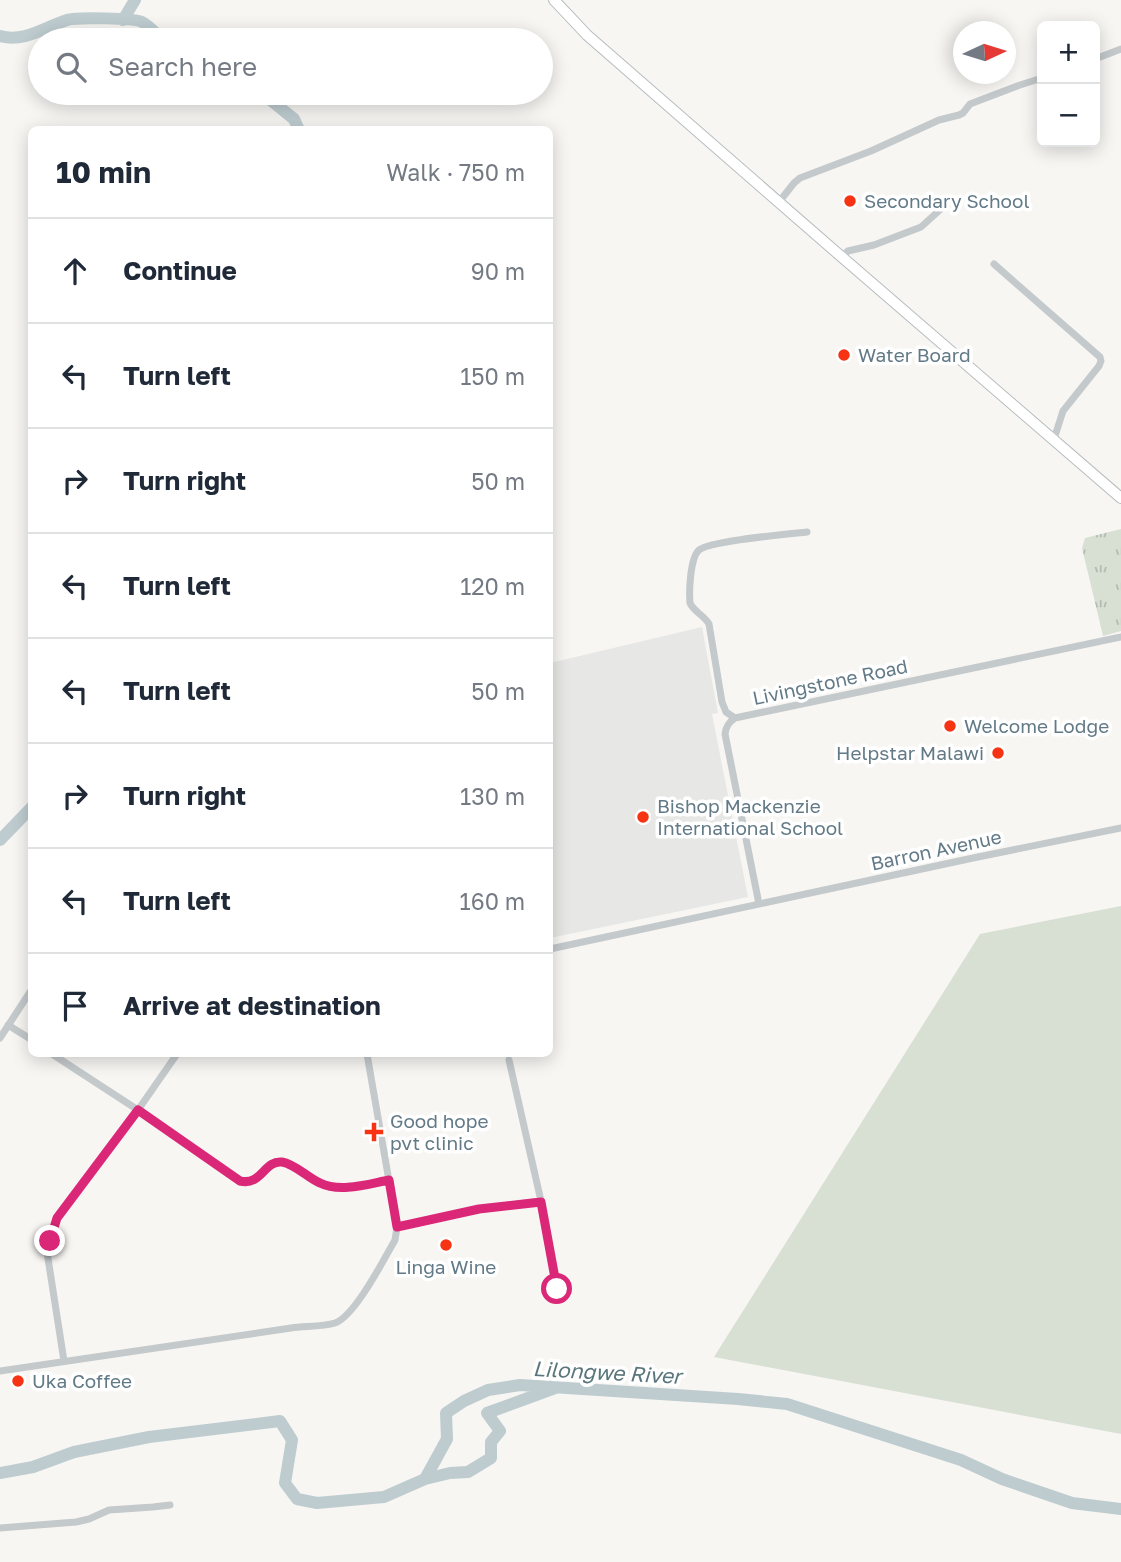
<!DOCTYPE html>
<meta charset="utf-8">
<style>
:root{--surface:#fff;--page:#f2f2f3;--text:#1f2937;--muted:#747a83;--line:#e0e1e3}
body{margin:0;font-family:"Golos Text",sans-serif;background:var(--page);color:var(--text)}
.controls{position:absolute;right:21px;top:21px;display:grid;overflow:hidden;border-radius:10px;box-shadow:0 4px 18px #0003}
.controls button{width:63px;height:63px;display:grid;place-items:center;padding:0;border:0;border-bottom:2px solid var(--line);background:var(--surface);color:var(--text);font:35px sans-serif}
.compass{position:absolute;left:953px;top:21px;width:63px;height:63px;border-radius:50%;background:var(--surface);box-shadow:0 4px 18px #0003;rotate:86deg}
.stop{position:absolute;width:21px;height:21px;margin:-16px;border:5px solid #db2777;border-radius:50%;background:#fff}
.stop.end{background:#db2777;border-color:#fff;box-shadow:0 2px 7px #0008}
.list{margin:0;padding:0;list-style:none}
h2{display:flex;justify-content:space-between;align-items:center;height:91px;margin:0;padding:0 28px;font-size:30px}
h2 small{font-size:23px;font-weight:400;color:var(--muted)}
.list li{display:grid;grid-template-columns:46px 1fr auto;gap:21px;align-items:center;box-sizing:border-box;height:105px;padding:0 28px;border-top:2px solid var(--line)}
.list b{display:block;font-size:26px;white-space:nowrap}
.list em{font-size:23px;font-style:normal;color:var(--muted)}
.icon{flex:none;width:38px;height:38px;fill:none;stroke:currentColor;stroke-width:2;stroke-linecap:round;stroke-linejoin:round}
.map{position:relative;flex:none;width:1121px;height:1562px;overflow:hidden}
.search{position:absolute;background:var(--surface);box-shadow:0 4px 18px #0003;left:28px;top:28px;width:525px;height:77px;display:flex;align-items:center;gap:18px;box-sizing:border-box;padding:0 24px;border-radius:38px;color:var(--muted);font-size:26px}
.panel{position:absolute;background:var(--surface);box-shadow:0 4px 18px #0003;left:28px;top:126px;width:525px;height:931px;border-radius:10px}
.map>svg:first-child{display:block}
.built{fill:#e7e8e6}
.grass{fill:#d8dfd3}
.park{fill:url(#park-tufts)}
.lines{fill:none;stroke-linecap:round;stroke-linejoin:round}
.river{stroke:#beccd0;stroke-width:12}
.major-casing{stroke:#b6bcbf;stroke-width:12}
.minor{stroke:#c4c9cc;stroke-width:7}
.major{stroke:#fff;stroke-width:10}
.route{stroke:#db2777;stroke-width:9}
.poi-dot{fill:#f63414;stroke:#fff;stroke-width:2.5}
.labels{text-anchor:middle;stroke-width:7;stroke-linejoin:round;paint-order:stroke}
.poi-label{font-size:19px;fill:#627a87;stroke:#fff;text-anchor:start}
.street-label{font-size:19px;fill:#627a87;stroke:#fff}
.water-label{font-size:21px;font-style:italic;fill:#59767c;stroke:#fff}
</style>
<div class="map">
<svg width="1121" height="1562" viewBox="0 0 1121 1562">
<defs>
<pattern id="park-tufts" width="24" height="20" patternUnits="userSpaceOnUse" patternTransform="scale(1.75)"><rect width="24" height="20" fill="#d8dfd3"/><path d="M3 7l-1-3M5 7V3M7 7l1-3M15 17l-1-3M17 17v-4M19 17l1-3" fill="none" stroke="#b3bab1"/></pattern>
</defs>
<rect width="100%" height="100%" fill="#f7f6f3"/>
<path class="built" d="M702,627l16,86 -6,1 36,183 -198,41v-275z"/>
<path class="grass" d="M1121,906v528l-407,-77 266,-423z"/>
<path class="park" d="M1121,529v102l-18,5 -21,-88 3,-10z"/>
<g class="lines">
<path class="river" d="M123,20l12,-20
M0,36c24,7 45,-9 67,-16 9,-3 68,-2 75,2 8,4 15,13 21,18
M262,93l32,26 5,11
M0,840l32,-33
M0,1473l33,-6 41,-15 75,-15 131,-16 12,19 -7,43 12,16 20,4 67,-6 41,-18 22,-40 -1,-26 18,-12 24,-11 32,-5 218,14 49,5 174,56 41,19 70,24 49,6
M425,1479l25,-6 18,-1 23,-14v-16l9,-11 -13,-18 68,-25"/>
<defs>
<path id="major" d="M554,0l33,35 249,217 285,246"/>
</defs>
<use href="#major" class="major-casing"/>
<path class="minor" d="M1095,59l26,-10
M779,202l15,-19 6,-5 71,-27 68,-31 20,-5 4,-2 7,-9 50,-19 22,-7
M841,257l7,-6 26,-6 47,-18 21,-19
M994,264l106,93 1,4 -2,5 -36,45 -9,28
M735,718l-9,-6 -4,-10 -13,-78c-5,-9 -15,-12 -19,-21 -1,-12 0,-45 9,-53 9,-9 90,-16 108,-18
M759,904l-34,-170c1,-8 4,-12 10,-16l386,-81
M550,949l423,-91 148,-30
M8,1025l24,15
M0,1038l32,-49
M52,1054l86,56 102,71c22,5 24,-21 42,-19 13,2 26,16 38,21 20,10 48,1 69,-3
M509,1060l32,141
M397,1227l82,-18 62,-8 16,88
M64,1361l-17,-109 5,-20 5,-14 81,-108 39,-56
M0,1371l291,-43c14,-2 31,-1 44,-5 20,-7 49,-64 60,-83l2,-13 -30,-173
M0,1528l76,-6 13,-3 20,-9 44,-3 17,-2"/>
<use href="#major" class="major"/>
</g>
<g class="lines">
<path class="route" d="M50,1241l7,-23 81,-108 102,71c22,5 24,-21 42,-19 13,2 26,16 38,21 20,10 48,1 69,-3l8,47 82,-18 62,-7 16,87"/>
</g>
<g class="poi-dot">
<circle cx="850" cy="201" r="7"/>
<circle cx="844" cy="355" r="7"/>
<circle cx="950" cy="726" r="7"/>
<circle cx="998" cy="753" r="7"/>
<circle cx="643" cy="817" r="7"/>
<path d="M370.5 1121.5h7v7h7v7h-7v7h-7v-7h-7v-7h7z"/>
<circle cx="446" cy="1245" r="7"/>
<circle cx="18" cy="1381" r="7"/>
</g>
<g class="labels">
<g class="poi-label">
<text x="864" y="208">Secondary School</text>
<text x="858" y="362">Water Board</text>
<text x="964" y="733">Welcome Lodge</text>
<text x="984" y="760" text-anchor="end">Helpstar Malawi</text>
<text x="657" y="813">Bishop Mackenzie<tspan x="657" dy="22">International School</tspan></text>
<text x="390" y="1128">Good hope<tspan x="390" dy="22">pvt clinic</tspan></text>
<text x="446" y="1274" text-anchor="middle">Linga Wine</text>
<text x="32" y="1388">Uka Coffee</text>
</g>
<g class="street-label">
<text transform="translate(830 682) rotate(-12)" y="7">Livingstone Road</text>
<text transform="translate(936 850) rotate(-12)" y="7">Barron Avenue</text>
</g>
<g class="water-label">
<text transform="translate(607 1373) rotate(3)" y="7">Lilongwe River</text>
</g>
</g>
</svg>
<div class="controls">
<button>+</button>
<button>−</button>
</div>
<svg class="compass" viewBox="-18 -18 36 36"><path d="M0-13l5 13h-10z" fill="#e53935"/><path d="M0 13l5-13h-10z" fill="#747a83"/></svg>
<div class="stop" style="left:557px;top:1289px"></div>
<div class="stop end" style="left:50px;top:1241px"></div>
<div class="search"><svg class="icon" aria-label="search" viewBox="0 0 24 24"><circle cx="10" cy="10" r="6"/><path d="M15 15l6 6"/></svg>Search here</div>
<section class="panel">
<h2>10 min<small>Walk · 750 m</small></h2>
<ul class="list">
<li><svg class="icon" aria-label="ahead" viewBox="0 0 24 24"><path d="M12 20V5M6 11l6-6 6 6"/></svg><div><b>Continue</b></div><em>90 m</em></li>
<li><svg class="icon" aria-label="left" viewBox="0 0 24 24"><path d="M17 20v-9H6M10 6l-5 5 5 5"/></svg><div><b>Turn left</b></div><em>150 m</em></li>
<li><svg class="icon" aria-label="right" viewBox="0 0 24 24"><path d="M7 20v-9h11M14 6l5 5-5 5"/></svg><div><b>Turn right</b></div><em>50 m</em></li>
<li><svg class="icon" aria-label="left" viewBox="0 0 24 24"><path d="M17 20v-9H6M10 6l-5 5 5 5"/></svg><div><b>Turn left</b></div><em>120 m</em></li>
<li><svg class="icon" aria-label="left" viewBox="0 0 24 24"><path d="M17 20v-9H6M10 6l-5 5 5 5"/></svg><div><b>Turn left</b></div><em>50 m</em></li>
<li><svg class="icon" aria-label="right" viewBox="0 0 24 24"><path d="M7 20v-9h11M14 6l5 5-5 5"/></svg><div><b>Turn right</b></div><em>130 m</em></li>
<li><svg class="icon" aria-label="left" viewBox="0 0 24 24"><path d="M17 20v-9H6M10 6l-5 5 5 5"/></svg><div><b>Turn left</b></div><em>160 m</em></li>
<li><svg class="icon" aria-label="arrive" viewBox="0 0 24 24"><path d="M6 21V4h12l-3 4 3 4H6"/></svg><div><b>Arrive at destination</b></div></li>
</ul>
</section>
</div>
